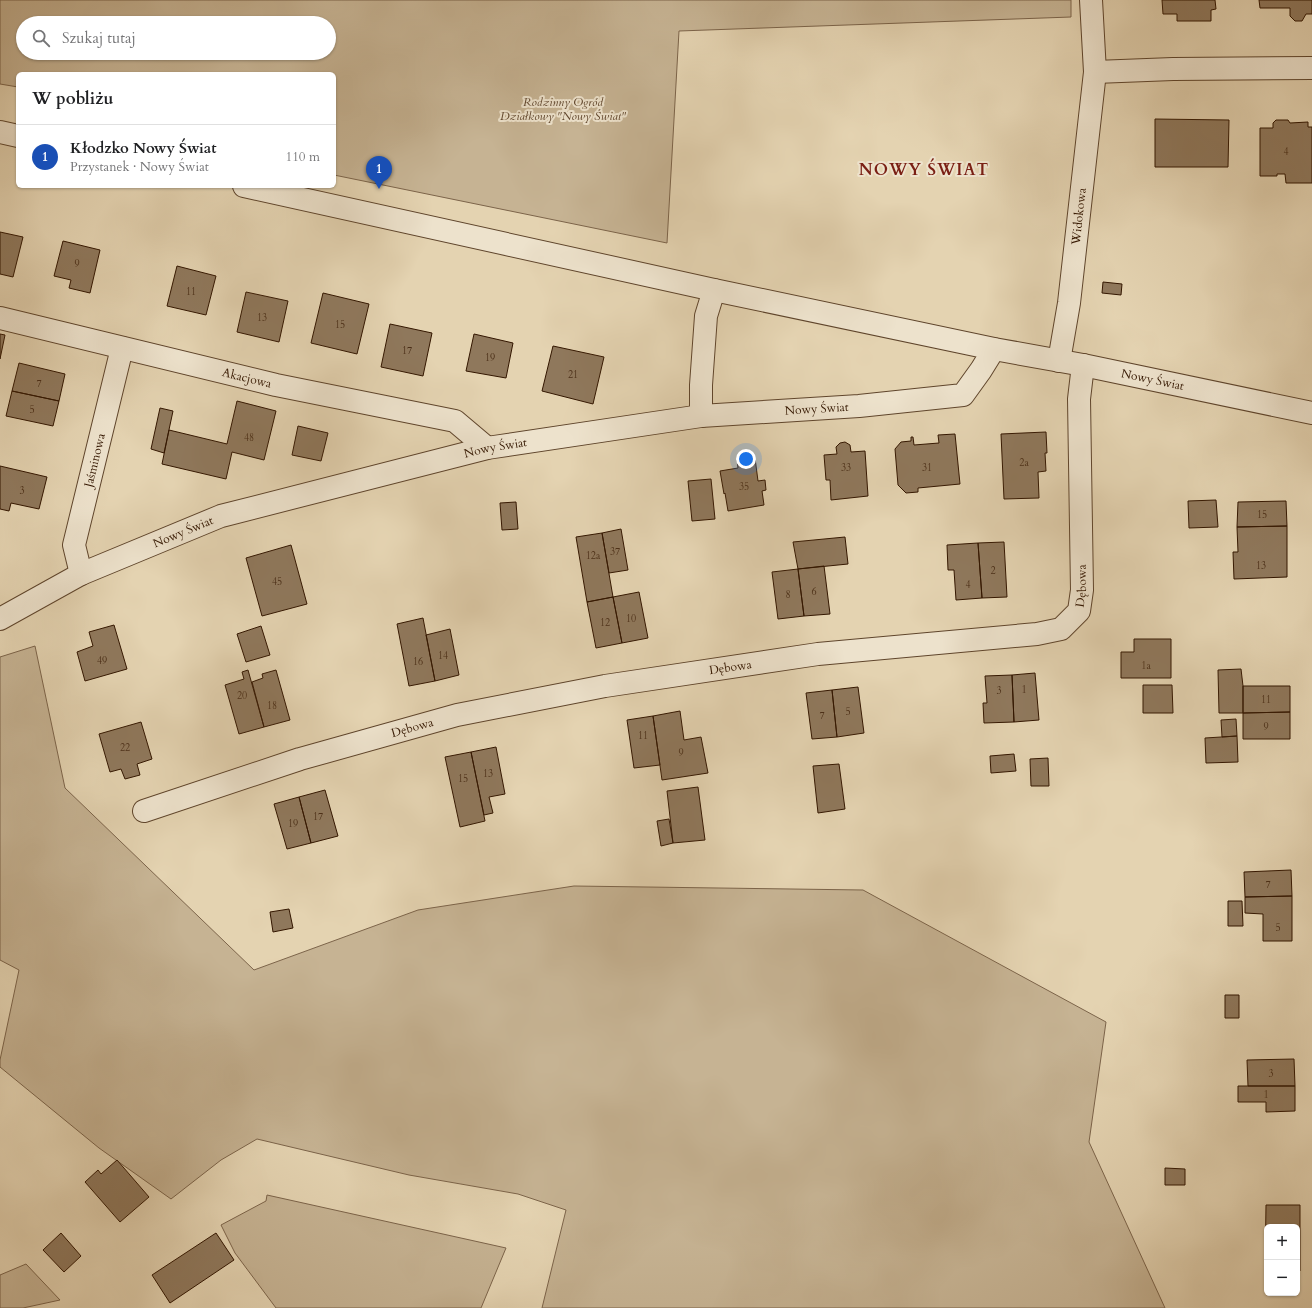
<!DOCTYPE html>
<html lang="pl">
<meta charset="utf-8">
<style>
:root{--surface:#fff;--page:#f6f6f6;--text:#202124;--muted:#757577;--line:#e0e0e0;--accent:#d93025}
body{margin:0;font-family:Cardo,serif;background:var(--page);color:var(--text)}
.controls{position:absolute;right:12px;bottom:12px;display:grid;overflow:hidden;border-radius:6px;box-shadow:0 1px 3px #0004}
.controls button{width:36px;height:36px;display:grid;place-items:center;padding:0;border:0;border-bottom:1px solid var(--line);background:var(--surface);color:var(--text);font:20px sans-serif}
.you{position:absolute;left:746px;top:459px;width:14px;height:14px;margin:-10px;border:3px solid #fff;border-radius:50%;background:#1a73e8;box-shadow:0 0 0 6px #1a73e833}
.badge{display:grid;place-items:center;width:26px;height:26px;border-radius:50%;background:var(--accent);color:#fff;font-size:13px;font-weight:700}
.pin{position:absolute;translate:-50% -33px;filter:drop-shadow(0 1px 2px #0008)}
.pin::after{content:'';position:absolute;top:21px;width:14px;height:12px;background:inherit;clip-path:polygon(0 0,100% 0,50% 100%)}
.list{margin:0;padding:0;list-style:none}
h2{display:flex;justify-content:space-between;align-items:center;height:52px;margin:0;padding:0 16px;font-size:17px}
h2 small{font-size:13px;font-weight:400;color:var(--muted)}
.list li{display:grid;grid-template-columns:26px 1fr auto;gap:12px;align-items:center;box-sizing:border-box;height:64px;padding:0 16px;border-top:1px solid var(--line)}
.list b{display:block;font-size:15px;white-space:nowrap}
.list p{margin:0;font-size:13px;white-space:nowrap;color:var(--muted)}
.list em{font-size:13px;font-style:normal;color:var(--muted)}
.icon{flex:none;width:22px;height:22px;fill:none;stroke:currentColor;stroke-width:2;stroke-linecap:round;stroke-linejoin:round}
.map{position:relative;flex:none;width:1312px;height:1308px;overflow:hidden}
.search{position:absolute;background:var(--surface);box-shadow:0 1px 3px #0004;left:16px;top:16px;width:320px;height:44px;display:flex;align-items:center;gap:10px;box-sizing:border-box;padding:0 14px;border-radius:22px;color:var(--muted);font-size:15px}
.panel{position:absolute;background:var(--surface);box-shadow:0 1px 3px #0004;left:16px;top:72px;width:320px;height:116px;border-radius:6px}
.map>svg:first-child{display:block}
.green{fill:#c6b393;stroke:#7c644a;fill-rule:evenodd}
.building{fill:#8f785c;stroke:#331600}
.lines{fill:none;stroke-linecap:round;stroke-linejoin:round}
.minor-casing{stroke:#5f452c;stroke-width:24}
.minor{stroke:#ede2cc;stroke-width:22}
.labels{text-anchor:middle;stroke-width:4;stroke-linejoin:round;paint-order:stroke}
.number-label{font-size:10px;fill:#4a2e17}
.park-label{font-size:12px;font-style:italic;fill:#5f452c;stroke:#ede2cc}
.street-label{font-size:12px;fill:#331600;stroke:#ede2cc}
.district-label{font-size:16px;font-weight:bold;letter-spacing:1px;fill:#7a1f14;stroke:#ede2cc}
</style>
<div class="map">
<svg width="1312" height="1308" viewBox="0 0 1312 1308">
<rect width="100%" height="100%" fill="#e4d3b1"/>
<filter id="stains"><feTurbulence type="fractalNoise" baseFrequency=".005" numOctaves="4"/><feColorMatrix values="0 0 0 0 .2 0 0 0 0 .09 0 0 0 0 .02 0 0 0 .5 -.17"/></filter>
<radialGradient id="worn" r=".72"><stop offset=".6" stop-color="#630" stop-opacity="0"/><stop offset="1" stop-color="#630" stop-opacity=".3"/></radialGradient>
<path class="green" d="M0,0h1071v17l-392,14 -12,212 -333,-68v-101h-316v13l-18,-3zM23,23h306v30h-306z
M35,646l30,142 189,182 164,-60 156,-24 289,4 243,132 -17,120 76,166h-623l24,-98 -48,-16 -109,-19 -152,-36 -36,21 -50,39 -72,-51 -99,-81v-7l19,-90 -19,-10v-303z
M267,1195l239,53 -25,60h-205l-41,-55 -14,-28 45,-24z
M26,1264l34,36 -37,8h-23v-33z"/>
<path class="building" d="M1162,0h53l1,9 -5,1v11h-34v-7h-14z
M1259,0h53v14h-6l-4,7h-7l-5,-5v-8h-30z
M1155,119l74,1 -1,47h-73z
M1276,120h12l2,3 18,-1v5h4v56h-26l-1,-9h-8v2h-17v-48h13v-5z
M0,232l23,5 -10,40 -13,-3z
M63,241l37,9 -10,43 -21,-5 2,-8 -17,-4z
M177,266l39,10 -10,39 -39,-9z
M1103,282l19,2 -1,11 -19,-2z
M246,292l42,9 -9,41 -42,-10z
M323,293l46,11 -12,50 -46,-11z
M390,324l42,9 -9,43 -42,-9z
M0,334l5,1 -5,24z
M474,334l39,9 -7,35 -40,-7z
M553,346l51,11 -11,47 -51,-13z
M19,363l46,11 -6,27 -47,-10z
M12,391l47,10 -6,25 -47,-10z
M237,401l39,10 -12,49 -32,-8 -6,27 -64,-15 7,-34 58,14z
M160,408l13,3 -9,42 -13,-4z
M298,426l30,7 -7,28 -29,-6z
M1046,432l1,21h-2l1,18 -8,1 1,26 -35,1 -3,-65z
M955,434l5,50 -42,4v4l-12,1 -8,-8 -3,-36 6,-7 10,-1v-4h2l1,8 25,-2 -1,-8z
M845,442l5,3 1,7 14,-1 3,45 -37,4 -1,-20h-4l-2,-25 13,-1 -1,-7 4,-4z
M755,458l3,23 7,-1 1,10 -4,1 2,14 -36,6 -3,-18 -1,1 -4,-23 18,-3 -1,-8z
M0,466l47,11 -8,32 -28,-6 -2,8 -9,-2z
M711,479l4,40 -23,2 -4,-40z
M1216,500l2,27 -29,1 -1,-27z
M1286,501l1,25 -50,1 1,-25z
M516,502l2,27 -16,1 -2,-27z
M1287,526v51l-53,2 -1,-27h5l-1,-25z
M621,529l7,41 -19,3 -7,-40z
M602,533l11,64 -26,5 -11,-65z
M845,537l3,27 -50,5 -5,-27z
M1004,542l3,55 -25,1 -4,-55z
M978,543l4,55 -26,2 -2,-30h-6l-1,-25z
M291,545l16,59 -45,12 -16,-58z
M824,566l6,48 -26,2 -6,-47z
M798,569l6,47 -26,3 -6,-47z
M639,592l9,46 -26,5 -9,-46z
M613,597l9,46 -26,5 -9,-46z
M423,618l12,63 -26,5 -12,-62z
M114,625l13,44 -42,12 -8,-29 16,-6 -4,-14z
M261,626l9,29 -24,7 -9,-28z
M450,629l9,46 -24,6 -9,-46z
M1134,639h37v39h-50v-26h13z
M1241,669l2,17v27h-24l-1,-43z
M248,670l16,57 -25,7 -14,-49 19,-6 -2,-7z
M276,670l14,50 -26,7 -12,-45 11,-4 -1,-4z
M1035,673l4,47 -25,2 -2,-47z
M1012,675l2,47 -30,1 -1,-20h4l-2,-27z
M1143,685h29l1,28h-30z
M1243,686h47v26l-47,1z
M858,687l6,46 -27,4 -5,-47z
M832,690l5,47 -25,2 -6,-46z
M680,711l4,29 17,-3 7,36 -46,7 -9,-64z
M1290,712v27h-47v-26z
M653,716l7,49 -26,3 -7,-48z
M1236,719l1,17 -15,1 -1,-17z
M141,722l11,37 -15,5 3,11 -15,4 -4,-10 -11,3 -11,-38z
M1237,736l1,26 -32,1 -1,-25z
M496,747l9,47 -16,3 4,16 -9,2 -13,-63z
M471,752l14,69 -25,6 -15,-70z
M1014,754l2,17 -25,2 -1,-17z
M1048,758l1,28h-18l-1,-27z
M839,764l6,45 -27,4 -5,-47z
M698,787l7,53 -32,3 -6,-52z
M325,790l13,46 -27,7 -12,-46z
M299,797l12,46 -24,6 -13,-45z
M669,819l4,24 -12,3 -4,-25z
M1291,870l1,26 -47,1 -1,-25z
M1292,896v45h-29v-27l-18,-1v-16z
M1228,901h14l1,25h-15z
M289,909l4,19 -20,4 -3,-20z
M1225,995h14v23h-14z
M1294,1059l1,27h-47l-1,-26z
M1238,1086h57v25l-29,1v-10h-28z
M117,1160l32,37 -29,25 -35,-40 13,-12 3,4z
M1165,1168l20,1v16h-20z
M1266,1205h34v66h-3v-44h-30v44h-2z
M61,1233l20,23 -17,16 -21,-22z
M216,1233l18,27 -64,43 -18,-28z"/>
<g class="lines">
<defs>
<g id="minor">
<path d="M1095,72l78,-3 139,-1"/>
<path d="M0,132l18,4"/>
<path id="s1" d="M244,186l470,104 280,59 89,16 229,48"/>
<path id="s2" d="M0,318l276,67 179,36 32,27"/>
<path id="s3" d="M1059,361l10,-58 26,-231 -4,-72"/>
<path d="M701,416v-31l5,-69 8,-26"/>
<path id="s4" d="M81,574l-7,-29 48,-197"/>
<path id="s5" d="M0,619l81,-45 140,-58 266,-68 214,-32 158,-10 104,-11 18,-25 13,-21"/>
<path id="s6" d="M144,811l156,-52 157,-44 148,-29 213,-32 219,-20 24,-5 18,-18 3,-21 -3,-191 4,-34"/>
</g>
</defs>
<use href="#minor" class="minor-casing"/>
<use href="#minor" class="minor"/>
</g>
<g class="labels">
<g class="number-label">
<text x="1286" y="155">4</text>
<text x="77" y="267">9</text>
<text x="191" y="295">11</text>
<text x="262" y="321">13</text>
<text x="340" y="328">15</text>
<text x="407" y="354">17</text>
<text x="490" y="361">19</text>
<text x="573" y="378">21</text>
<text x="39" y="387">7</text>
<text x="32" y="413">5</text>
<text x="249" y="441">48</text>
<text x="1024" y="466">2a</text>
<text x="846" y="471">33</text>
<text x="927" y="471">31</text>
<text x="744" y="490">35</text>
<text x="22" y="494">3</text>
<text x="1262" y="518">15</text>
<text x="615" y="555">37</text>
<text x="593" y="559">12a</text>
<text x="1261" y="569">13</text>
<text x="993" y="574">2</text>
<text x="277" y="585">45</text>
<text x="968" y="588">4</text>
<text x="814" y="595">6</text>
<text x="788" y="598">8</text>
<text x="631" y="622">10</text>
<text x="605" y="626">12</text>
<text x="443" y="659">14</text>
<text x="102" y="664">49</text>
<text x="418" y="665">16</text>
<text x="1146" y="669">1a</text>
<text x="1024" y="693">1</text>
<text x="999" y="694">3</text>
<text x="242" y="699">20</text>
<text x="1266" y="703">11</text>
<text x="272" y="709">18</text>
<text x="848" y="715">5</text>
<text x="822" y="719">7</text>
<text x="1266" y="730">9</text>
<text x="643" y="739">11</text>
<text x="125" y="751">22</text>
<text x="681" y="756">9</text>
<text x="488" y="777">13</text>
<text x="463" y="782">15</text>
<text x="318" y="820">17</text>
<text x="293" y="827">19</text>
<text x="1268" y="888">7</text>
<text x="1278" y="931">5</text>
<text x="1271" y="1077">3</text>
<text x="1266" y="1098">1</text>
</g>
<g class="park-label">
<text x="563" y="106">Rodzinny Ogród<tspan x="563" dy="14">Działkowy "Nowy Świat"</tspan></text>
</g>
<g class="street-label">
<text dy="4" stroke="none"><textPath href="#s3" startOffset="146">Widokowa</textPath></text>
<text dy="4" stroke="none"><textPath href="#s2" startOffset="254">Akacjowa</textPath></text>
<text dy="4" stroke="none"><textPath href="#s1" startOffset="929">Nowy Świat</textPath></text>
<text dy="4" stroke="none"><textPath href="#s5" startOffset="851">Nowy Świat</textPath></text>
<text dy="4" stroke="none"><textPath href="#s5" startOffset="527">Nowy Świat</textPath></text>
<text dy="4" stroke="none"><textPath href="#s4" startOffset="117">Jaśminowa</textPath></text>
<text dy="4" stroke="none"><textPath href="#s5" startOffset="203">Nowy Świat</textPath></text>
<text dy="4" stroke="none"><textPath href="#s6" startOffset="989">Dębowa</textPath></text>
<text dy="4" stroke="none"><textPath href="#s6" startOffset="605">Dębowa</textPath></text>
<text dy="4" stroke="none"><textPath href="#s6" startOffset="281">Dębowa</textPath></text>
</g>
<g class="district-label">
<text x="924" y="175">NOWY ŚWIAT</text>
</g>
</g>
<rect width="100%" height="100%" filter="url(#stains)"/>
<rect width="100%" height="100%" fill="url(#worn)"/>
</svg>
<div class="controls">
<button>+</button>
<button>−</button>
</div>
<div class="you"></div>
<div class="pin badge" style="left:379px;top:189px;background:#1a4fb4">1</div>
<div class="search"><svg class="icon" aria-label="search" viewBox="0 0 24 24"><circle cx="10" cy="10" r="6"/><path d="M15 15l6 6"/></svg>Szukaj tutaj</div>
<section class="panel">
<h2>W pobliżu<small></small></h2>
<ul class="list">
<li><span class="badge" style="background:#1a4fb4">1</span><div><b>Kłodzko Nowy Świat</b><p>Przystanek · Nowy Świat</p></div><em>110 m</em></li>
</ul>
</section>
</div>
